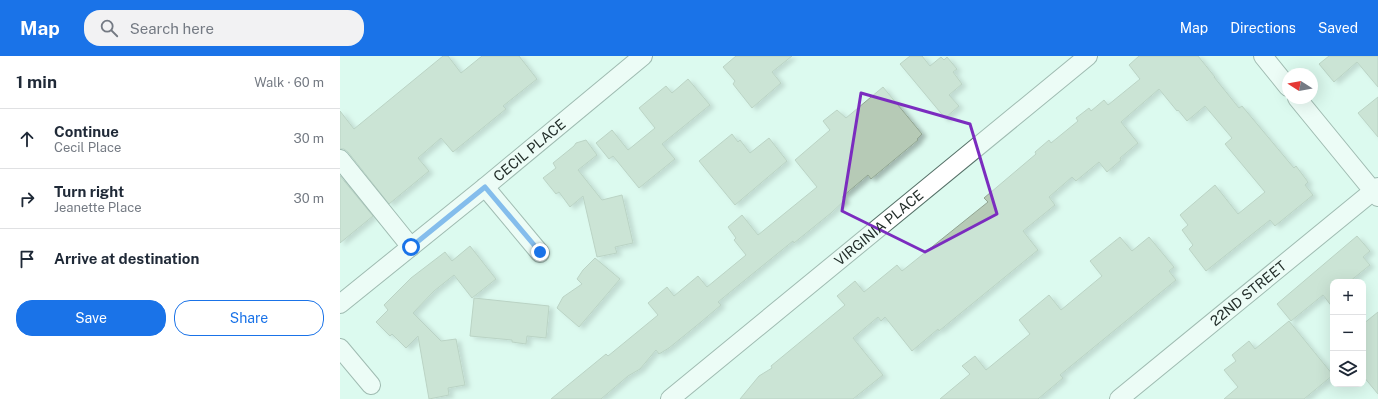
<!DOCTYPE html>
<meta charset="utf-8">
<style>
:root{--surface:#fff;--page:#f2f2f3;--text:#1f2937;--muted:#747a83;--line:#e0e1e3;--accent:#1a73e8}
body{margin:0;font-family:"Public Sans",sans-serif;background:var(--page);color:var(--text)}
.controls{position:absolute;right:12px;bottom:12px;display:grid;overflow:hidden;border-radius:8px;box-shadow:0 4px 16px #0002}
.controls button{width:36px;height:36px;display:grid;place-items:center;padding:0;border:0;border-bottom:1px solid var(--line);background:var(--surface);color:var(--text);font:20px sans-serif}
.compass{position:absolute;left:942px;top:12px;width:36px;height:36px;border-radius:50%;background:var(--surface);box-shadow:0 4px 16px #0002;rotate:281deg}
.stop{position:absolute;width:12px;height:12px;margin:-9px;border:3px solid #1a73e8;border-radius:50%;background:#fff}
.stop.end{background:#1a73e8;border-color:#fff;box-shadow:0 1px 4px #0008}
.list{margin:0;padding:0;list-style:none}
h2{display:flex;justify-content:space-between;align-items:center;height:52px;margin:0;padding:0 16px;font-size:17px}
h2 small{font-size:13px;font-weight:400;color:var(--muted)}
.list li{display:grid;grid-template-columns:26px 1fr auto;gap:12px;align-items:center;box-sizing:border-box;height:60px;padding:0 16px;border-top:1px solid var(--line)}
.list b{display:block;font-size:15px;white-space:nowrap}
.list p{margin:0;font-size:13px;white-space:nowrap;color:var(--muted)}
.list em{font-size:13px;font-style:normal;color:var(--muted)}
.actions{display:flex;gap:8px;padding:12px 16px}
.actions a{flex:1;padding:9px 0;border:1px solid var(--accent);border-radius:16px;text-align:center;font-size:14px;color:var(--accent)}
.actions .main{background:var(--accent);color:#fff}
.icon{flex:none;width:22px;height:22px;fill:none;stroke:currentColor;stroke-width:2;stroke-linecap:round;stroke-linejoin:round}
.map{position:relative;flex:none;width:1038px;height:343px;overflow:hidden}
header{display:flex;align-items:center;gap:24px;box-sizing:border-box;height:56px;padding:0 20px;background:var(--accent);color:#fff}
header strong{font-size:19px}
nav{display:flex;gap:22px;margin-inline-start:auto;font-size:14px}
.search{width:280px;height:36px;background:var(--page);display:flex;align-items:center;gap:10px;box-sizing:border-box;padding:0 14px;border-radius:16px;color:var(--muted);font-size:15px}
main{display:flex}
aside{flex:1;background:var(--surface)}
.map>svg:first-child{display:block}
.building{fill:#b6cab6;stroke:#91a592;filter:url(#shadow)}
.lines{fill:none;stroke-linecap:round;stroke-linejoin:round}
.minor-casing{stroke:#557067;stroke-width:20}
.minor{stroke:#fff;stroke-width:18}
.route{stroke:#1a73e8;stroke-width:5}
.marked{fill:none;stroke:#7b2cbf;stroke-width:3;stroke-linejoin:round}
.labels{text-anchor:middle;stroke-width:3;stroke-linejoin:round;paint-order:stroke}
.street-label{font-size:14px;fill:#232e2a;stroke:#dcfaef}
</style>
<header>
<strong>Map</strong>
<div class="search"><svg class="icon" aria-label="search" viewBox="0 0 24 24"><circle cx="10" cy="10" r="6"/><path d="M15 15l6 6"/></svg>Search here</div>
<nav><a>Map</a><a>Directions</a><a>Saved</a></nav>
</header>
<main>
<aside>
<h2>1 min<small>Walk · 60 m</small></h2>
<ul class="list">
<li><svg class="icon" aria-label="ahead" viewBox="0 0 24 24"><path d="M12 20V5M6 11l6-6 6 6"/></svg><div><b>Continue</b><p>Cecil Place</p></div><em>30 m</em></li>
<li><svg class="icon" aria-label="right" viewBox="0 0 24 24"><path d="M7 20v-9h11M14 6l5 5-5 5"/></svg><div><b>Turn right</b><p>Jeanette Place</p></div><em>30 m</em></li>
<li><svg class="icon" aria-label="arrive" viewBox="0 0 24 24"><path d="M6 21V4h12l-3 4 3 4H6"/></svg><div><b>Arrive at destination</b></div></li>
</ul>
<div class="actions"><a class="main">Save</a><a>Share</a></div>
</aside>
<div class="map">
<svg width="1038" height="343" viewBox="0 0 1038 343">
<defs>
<filter id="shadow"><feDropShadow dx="4.5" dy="2.5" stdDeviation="2" flood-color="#0004"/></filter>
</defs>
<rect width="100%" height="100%" fill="#dcfaef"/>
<path class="building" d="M103,0h5l13,17 21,-17h37l18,23 -34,27 3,3 -53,43 -12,-14 -23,20 11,13 -40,33 -41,-52 -4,-3h-4v-38l14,18z
M396,0h56l-20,16 9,11 -29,25 -19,-24 2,-3 -12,-14z
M570,0h12l8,10 11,-9 3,3 3,-3 10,12 -4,3 9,12 -13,11 10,11 -14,12 -45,-54z
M799,0h59l17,21h-1l25,31 3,-2 52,62 2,-2 12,16 -3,3 8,10 -38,31 -5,-6 -64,51 -17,-22 4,-4 -11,-15 6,-5 -8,-10 35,-30 23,29 27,-22 -40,-48 7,-6 -27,-32 -18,15 -9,-11 -1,1 -18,-22 -38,33 17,21 -18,15 1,2 -14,12 -8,-10 -23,19 -4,-4 -23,20 6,8 -32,26 15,19 -99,81 -1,-2 -26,22 -27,-34 -4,4 -3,-4 -25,21 30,37 -30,24h-113l19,-23 13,-8 -1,-2 74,-61 -8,-9 18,-15 9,11 33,-27 5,6 86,-69 -4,-4 52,-44 -1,-2 14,-12 2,3 27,-22 -2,-3 13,-10 2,3 13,-11 4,5 32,-26 -11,-14z
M989,0h49v31l-21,-25 -23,20 -15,-18z
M348,23l22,26 -48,39 13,15 -36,29 -26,-32 -4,3 -13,-16 16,-13 16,20 27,-22 -16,-20 27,-22 6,7z
M543,31l39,47 -5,5 1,1 -47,39 -3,-4 -26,22 3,3 -14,13 -37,30 -1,-2 -75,61 3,3 -20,17 -32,26 -10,6 -3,-4 -16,19 -12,7 -27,23h-50l55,-45 2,2 50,-41 -10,-12 19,-16 7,9 24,-20 9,11 39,-32 -12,-15 2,-2 -8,-11 14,-12 16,20 59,-48 -22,-27 35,-30 -7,-9 14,-11 9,8z
M1038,41v40l-20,-24z
M392,78l6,8 2,-2 10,13 19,-15 18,23 -52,44 -36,-44z
M246,84l11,15 -19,15 24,30 20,-5 11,48 -18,4 2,6 -20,4 -14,-61 -13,11 -11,-15 -3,2 -13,-16 13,-10 -3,-5 21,-17 2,-3z
M0,120l33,40 -33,27z
M1017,180l13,15 -7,6 7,8 -21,17h-16v26l-10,-13 -32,26 -14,-17z
M780,181l12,14 17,-14 25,30 -5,4 7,9 -116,95 3,3 -25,21h-98l30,-25 -8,-8 13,-10 11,14 44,-36 -11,-14 30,-25 12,15 41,-34 -12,-15z
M130,190l26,33 -24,19 -18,-23 -20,16 -21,22 28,28 15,-2 9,46 -17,3 1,7 -20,4 -11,-63 -12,12 -14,-14 -2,2 -14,-14 12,-12 -4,-5 27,-27 34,-26 7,9z
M255,202l25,21 -41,48 -22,-19 6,-11 19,-13 -5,-5 6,-9z
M134,242l75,8 -3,32 -19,-2 -1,8 -14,-2v-2l-42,-4z
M1038,256v82l-15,-18v-52z
M949,265l44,54 -29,24h-80l14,-12 -14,-17 12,-9 -4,-6 17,-14 6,8z"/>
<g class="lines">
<defs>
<g id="minor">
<path d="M923,0l25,31"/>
<path d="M957,42l81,99"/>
<path d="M0,103l71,88"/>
<path d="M145,131l55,66"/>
<path id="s1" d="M0,248l145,-117 158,-131"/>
<path d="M0,292l31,37"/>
<path id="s2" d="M330,343l418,-343"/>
<path id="s3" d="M779,343l259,-212"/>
</g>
</defs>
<use href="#minor" class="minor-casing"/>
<use href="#minor" class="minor"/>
</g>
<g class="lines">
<path class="route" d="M71,191l74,-60 55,65"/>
</g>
<path d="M0 0H1038V343H0ZM521,37l109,31 27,90 -72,38 -83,-41z" fill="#dcfaef" fill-opacity=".55" fill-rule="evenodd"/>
<path class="marked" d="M521,37l109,31 27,90 -72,38 -83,-41z"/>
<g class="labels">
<g class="street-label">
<text dy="5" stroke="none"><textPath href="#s1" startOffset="244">CECIL PLACE</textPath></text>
<text dy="5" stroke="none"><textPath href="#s2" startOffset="270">VIRGINIA PLACE</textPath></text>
<text dy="5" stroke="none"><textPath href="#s3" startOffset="167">22ND STREET</textPath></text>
</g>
</g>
</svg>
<div class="controls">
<button>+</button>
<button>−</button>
<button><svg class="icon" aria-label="layers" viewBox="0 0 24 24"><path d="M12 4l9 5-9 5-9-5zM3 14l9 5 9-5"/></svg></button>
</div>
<svg class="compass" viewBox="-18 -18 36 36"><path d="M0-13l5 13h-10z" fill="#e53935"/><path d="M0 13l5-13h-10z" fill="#747a83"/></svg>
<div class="stop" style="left:71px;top:191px"></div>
<div class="stop end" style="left:200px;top:196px"></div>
</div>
</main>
